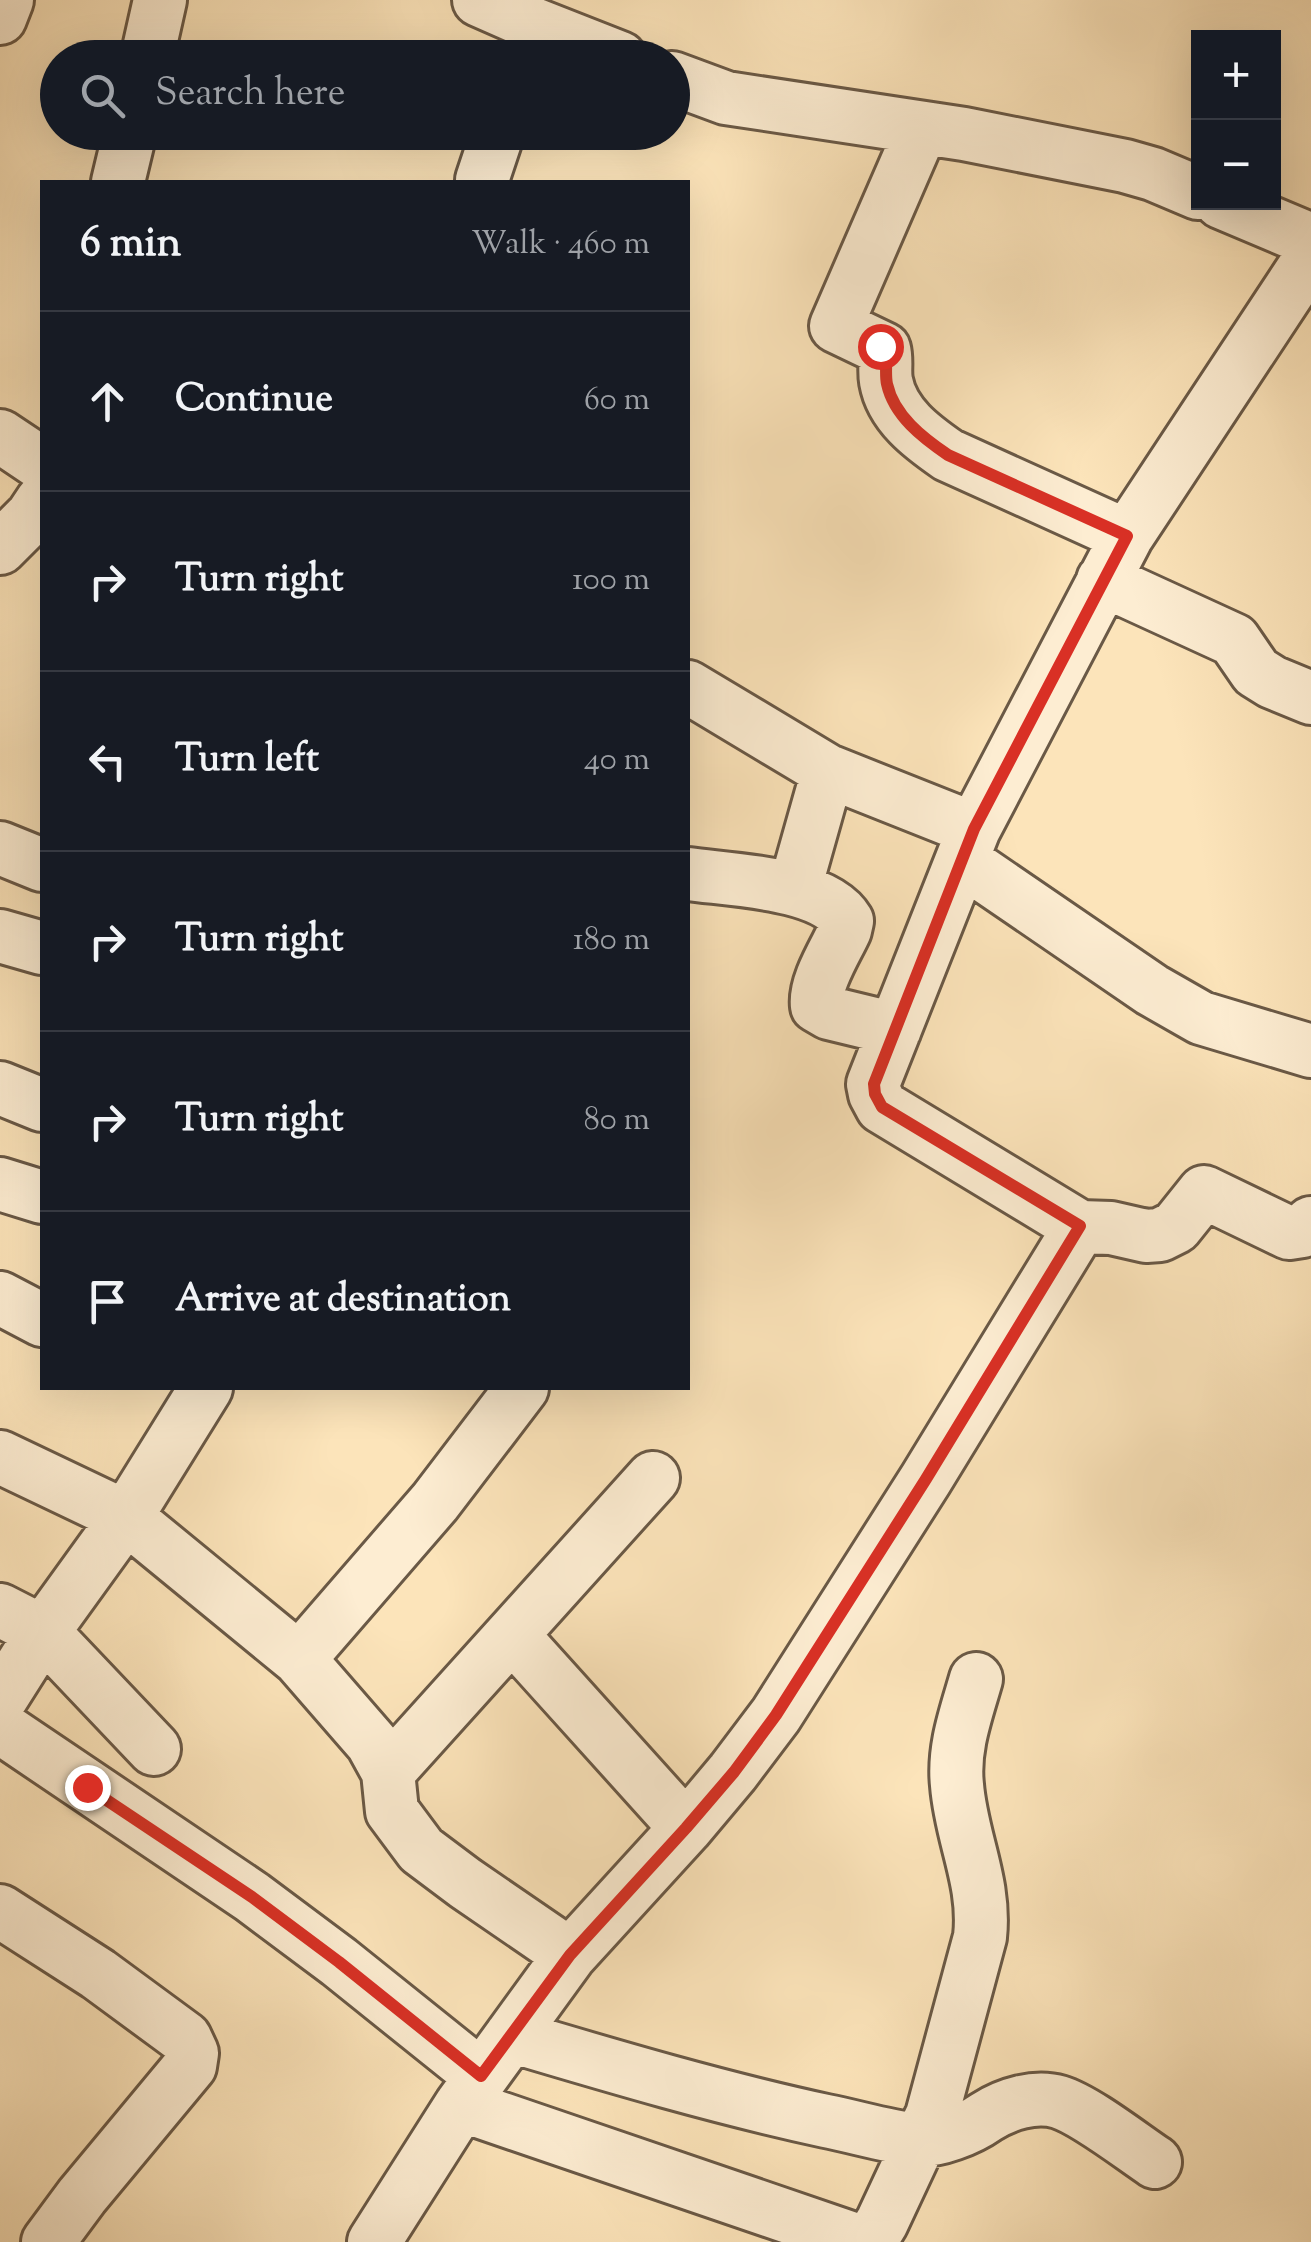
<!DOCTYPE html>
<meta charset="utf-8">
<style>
:root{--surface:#171b24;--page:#20242c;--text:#f1f3f6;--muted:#9ea1a6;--line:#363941}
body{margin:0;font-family:"Sorts Mill Goudy",serif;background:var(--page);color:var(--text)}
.controls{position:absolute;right:30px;top:30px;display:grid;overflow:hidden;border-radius:0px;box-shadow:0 10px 40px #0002}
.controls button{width:90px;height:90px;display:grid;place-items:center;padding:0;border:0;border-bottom:2px solid var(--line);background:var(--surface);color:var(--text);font:50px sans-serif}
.stop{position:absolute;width:30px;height:30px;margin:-22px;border:8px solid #d93025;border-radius:50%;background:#fff}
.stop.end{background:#d93025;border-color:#fff;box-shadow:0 2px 10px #0008}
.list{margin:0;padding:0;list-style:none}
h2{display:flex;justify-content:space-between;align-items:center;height:130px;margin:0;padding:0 40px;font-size:42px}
h2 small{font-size:32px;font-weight:400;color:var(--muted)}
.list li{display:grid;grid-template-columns:65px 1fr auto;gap:30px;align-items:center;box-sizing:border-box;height:180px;padding:0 40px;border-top:2px solid var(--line)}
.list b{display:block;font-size:38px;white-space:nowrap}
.list em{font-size:32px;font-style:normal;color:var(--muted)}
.icon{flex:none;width:55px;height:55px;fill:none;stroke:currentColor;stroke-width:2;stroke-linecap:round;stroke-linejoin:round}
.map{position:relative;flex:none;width:1311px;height:2242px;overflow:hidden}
.search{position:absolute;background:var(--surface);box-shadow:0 10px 40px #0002;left:40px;top:40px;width:650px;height:110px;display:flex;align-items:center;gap:25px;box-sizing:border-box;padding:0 35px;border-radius:55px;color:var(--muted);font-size:38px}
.panel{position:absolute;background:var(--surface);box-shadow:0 10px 40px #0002;left:40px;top:180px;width:650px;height:1210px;border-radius:0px}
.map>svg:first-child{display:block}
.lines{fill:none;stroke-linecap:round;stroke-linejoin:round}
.minor-casing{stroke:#6a5946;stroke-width:58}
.minor{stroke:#fdedd2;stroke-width:52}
.route{stroke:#d93025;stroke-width:12}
</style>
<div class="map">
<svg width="1311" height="2242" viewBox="0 0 1311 2242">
<rect width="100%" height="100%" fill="#fce4ba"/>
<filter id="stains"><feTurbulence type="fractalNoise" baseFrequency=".002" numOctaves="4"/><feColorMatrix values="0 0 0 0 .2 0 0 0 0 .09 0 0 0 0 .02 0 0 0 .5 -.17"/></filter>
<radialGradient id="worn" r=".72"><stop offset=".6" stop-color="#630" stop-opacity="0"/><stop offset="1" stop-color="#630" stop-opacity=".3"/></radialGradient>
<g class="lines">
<defs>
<path id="minor" d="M479,0l57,25 84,33
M0,18l7,-18
M147,58l13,-58
M672,78l54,20 238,36 161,32 28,8 45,19
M922,128l-86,198 48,23c3,11 0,21 2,32 6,34 36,56 62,74l179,81
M482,180l16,-48
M118,182l12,-50
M1221,202l90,38
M1311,257l-184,279 -153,293 -101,255 2,10 7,13 198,120 31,1 35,8 14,-1 16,-8 28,-35 85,41 13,-2 9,-8
M0,436l42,28
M0,548l32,-32 10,-15
M1103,580l131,60 22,32 16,10 39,16
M688,687l140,84 146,58
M0,848l42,17
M962,860l190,130 49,28 110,33
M688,874c42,6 136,8 159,47l-2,9c-9,20 -31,53 -28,76l12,7 66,16
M795,888l33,-117
M0,936l42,12
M0,1088l42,17
M0,1184l42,13
M0,1298l42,22
M0,1457l126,60 173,142 73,84 16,29 4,39 29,39 44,33 105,72
M0,1610l43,22 111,117
M512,1635l174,193
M299,1659l136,-157 87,-114
M0,1700l43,-68 83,-115 80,-129
M0,1727l252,170 87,65 142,114
M388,1772l265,-294
M0,1911l98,63 87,64 7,15 -2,13 -108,130 -34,46
M511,2036c104,31 209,62 315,85 30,6 60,15 90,19 21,2 53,-11 70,-23 20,-13 49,-22 73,-15 26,8 72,44 96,60
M461,2105l401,137
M374,2242l87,-137 109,-150 116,-127 47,-56 43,-57 150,-236 154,-252
M870,2242l12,-20 50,-107 48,-178c6,-55 -19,-99 -23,-152 -4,-37 9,-71 19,-106"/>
</defs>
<use href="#minor" class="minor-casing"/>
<use href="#minor" class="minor"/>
</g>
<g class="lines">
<path class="route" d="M87,1787l165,110 87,65 142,114 89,-121 116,-127 48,-56 42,-57 150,-236 154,-253 -198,-119 -7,-13 -1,-10 100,-255 153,-293 -179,-81c-25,-17 -54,-39 -61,-71 -3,-14 3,-28 -7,-38"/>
</g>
<rect width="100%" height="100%" filter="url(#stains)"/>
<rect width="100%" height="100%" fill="url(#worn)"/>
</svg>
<div class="controls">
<button>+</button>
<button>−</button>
</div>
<div class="stop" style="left:880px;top:346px"></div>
<div class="stop end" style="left:87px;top:1787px"></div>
<div class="search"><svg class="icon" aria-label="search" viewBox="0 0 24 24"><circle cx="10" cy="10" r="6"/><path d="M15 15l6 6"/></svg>Search here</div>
<section class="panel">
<h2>6 min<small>Walk · 460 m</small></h2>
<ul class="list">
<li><svg class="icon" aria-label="ahead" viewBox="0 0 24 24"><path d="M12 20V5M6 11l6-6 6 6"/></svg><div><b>Continue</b></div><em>60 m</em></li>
<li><svg class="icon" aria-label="right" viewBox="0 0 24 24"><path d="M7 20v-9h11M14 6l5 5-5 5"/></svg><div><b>Turn right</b></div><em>100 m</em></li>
<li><svg class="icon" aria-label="left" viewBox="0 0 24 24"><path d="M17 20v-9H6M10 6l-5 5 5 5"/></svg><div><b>Turn left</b></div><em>40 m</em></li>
<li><svg class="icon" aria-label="right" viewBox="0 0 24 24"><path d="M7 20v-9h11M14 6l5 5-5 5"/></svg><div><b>Turn right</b></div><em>180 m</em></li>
<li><svg class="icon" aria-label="right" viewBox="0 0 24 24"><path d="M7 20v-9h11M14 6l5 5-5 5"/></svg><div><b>Turn right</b></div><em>80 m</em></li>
<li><svg class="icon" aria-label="arrive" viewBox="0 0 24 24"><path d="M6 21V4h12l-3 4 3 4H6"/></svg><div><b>Arrive at destination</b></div></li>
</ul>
</section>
</div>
